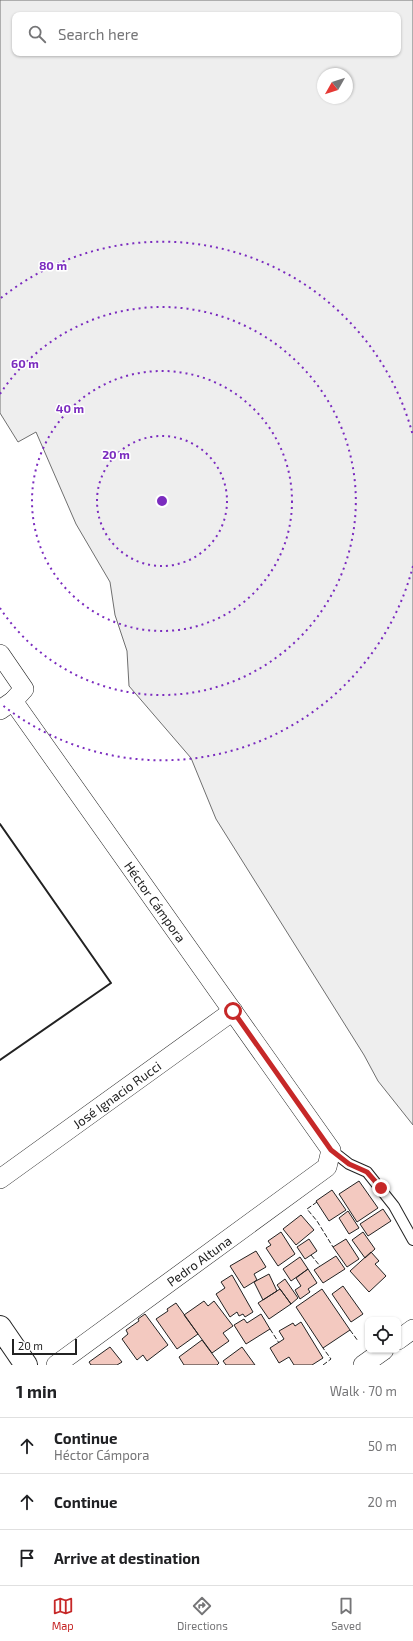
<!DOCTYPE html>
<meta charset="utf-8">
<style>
:root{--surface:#fff;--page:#f6f6f6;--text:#202124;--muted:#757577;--line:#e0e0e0;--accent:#c62828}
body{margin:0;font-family:"Exo 2",sans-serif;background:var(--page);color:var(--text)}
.controls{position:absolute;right:12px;bottom:12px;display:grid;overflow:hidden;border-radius:8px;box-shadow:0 1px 3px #0004}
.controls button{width:36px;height:36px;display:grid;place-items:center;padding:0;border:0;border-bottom:1px solid var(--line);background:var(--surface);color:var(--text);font:20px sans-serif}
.compass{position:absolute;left:317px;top:68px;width:36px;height:36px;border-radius:50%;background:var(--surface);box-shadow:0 1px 3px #0004;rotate:231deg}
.scale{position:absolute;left:12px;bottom:10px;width:65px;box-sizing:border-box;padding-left:4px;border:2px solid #222;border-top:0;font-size:11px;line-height:14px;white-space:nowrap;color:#222;-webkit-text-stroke:3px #fff;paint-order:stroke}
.stop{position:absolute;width:12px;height:12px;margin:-9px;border:3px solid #c62828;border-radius:50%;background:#fff}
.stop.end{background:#c62828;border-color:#fff;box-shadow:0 1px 4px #0008}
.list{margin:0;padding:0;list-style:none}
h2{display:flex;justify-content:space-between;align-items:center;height:52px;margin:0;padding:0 16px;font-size:17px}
h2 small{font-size:13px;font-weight:400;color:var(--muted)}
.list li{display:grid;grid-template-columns:26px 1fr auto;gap:12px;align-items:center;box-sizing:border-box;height:56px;padding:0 16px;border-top:1px solid var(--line)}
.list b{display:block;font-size:15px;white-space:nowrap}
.list p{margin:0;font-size:13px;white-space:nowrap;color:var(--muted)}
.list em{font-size:13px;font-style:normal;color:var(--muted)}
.icon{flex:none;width:22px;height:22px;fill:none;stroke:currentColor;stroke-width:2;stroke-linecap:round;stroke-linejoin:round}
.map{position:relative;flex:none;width:413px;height:1365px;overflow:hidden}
.search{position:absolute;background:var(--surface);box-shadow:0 1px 3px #0004;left:12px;right:12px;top:12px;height:44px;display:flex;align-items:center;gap:10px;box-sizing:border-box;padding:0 14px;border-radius:8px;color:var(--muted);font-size:15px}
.sheet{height:220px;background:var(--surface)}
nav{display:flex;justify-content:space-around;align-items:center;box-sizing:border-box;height:56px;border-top:1px solid var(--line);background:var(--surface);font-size:11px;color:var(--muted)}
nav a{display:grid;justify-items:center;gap:2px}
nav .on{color:var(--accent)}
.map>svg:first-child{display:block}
.green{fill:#eee;stroke:#6f6f6f;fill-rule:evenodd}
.building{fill:#f3c9c0;stroke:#222}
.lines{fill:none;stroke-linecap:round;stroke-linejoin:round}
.lane-casing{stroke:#222;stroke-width:12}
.street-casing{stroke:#222;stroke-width:20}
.secondary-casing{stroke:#222;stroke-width:24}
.lane{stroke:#fff;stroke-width:10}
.street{stroke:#fff;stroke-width:19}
.secondary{stroke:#fff;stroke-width:22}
.fence{stroke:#222;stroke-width:1;stroke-dasharray:5 2;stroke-linecap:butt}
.wall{stroke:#222;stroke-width:2}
.route{stroke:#c62828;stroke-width:5}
.ring{fill:none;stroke:#7b2cbf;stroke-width:2;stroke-dasharray:2 4}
.labels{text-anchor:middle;stroke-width:3;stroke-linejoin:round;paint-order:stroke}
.street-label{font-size:13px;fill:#222;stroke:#fff}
.centre{fill:#7b2cbf;stroke:#fff;stroke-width:2}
.ring-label{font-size:12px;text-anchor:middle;font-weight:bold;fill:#7b2cbf;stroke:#fff;stroke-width:3;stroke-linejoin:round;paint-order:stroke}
</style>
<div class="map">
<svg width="413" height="1365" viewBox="0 0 413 1365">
<rect width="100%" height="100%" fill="#fff"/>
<path class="green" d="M0,0h413v1125l-35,-44 -14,-26 -148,-236 -25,-61 -62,-72 -2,-35 -12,-36 -5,-33 -34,-58 -40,-92 -18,10 -18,-29zM15,15h383v38h-383zM323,74h24v24h-24z"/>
<path class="building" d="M359,1181l19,27 -21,14 -18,-28z
M332,1190l14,20 -17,11 -13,-20z
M383,1209l8,12 -23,15 -8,-12z
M348,1211l11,17 -10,6 -10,-16z
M301,1215l13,15 -18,15 -13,-16z
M281,1232l14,22 -17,12 -12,-18 5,-3 -3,-4z
M363,1232l12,17 -10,9 -13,-18z
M309,1239l8,12 -12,8 -8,-12z
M346,1239l13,20 -12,8 -14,-20z
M256,1251l10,16 -12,7 3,6 -13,8 -14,-22z
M371,1252l8,9 -4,3 11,12 -17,16 -19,-21z
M336,1256l9,13 -22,14 -9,-13z
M300,1257l8,12 -17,12 -8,-12z
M308,1269l9,14 -9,6 2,3 -10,7 -5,-9 6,-4 -5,-8z
M269,1274l8,17 -14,9 -9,-18z
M232,1275l21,37 -8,5 -2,-3 -4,2 -2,-4 -7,5 -14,-23 9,-6 -4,-6z
M285,1279l13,19 -7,6 -14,-19z
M343,1286l20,28 -12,8 -19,-28z
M280,1289l11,15 -22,15 -11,-16z
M322,1289l28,41 -27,18 -27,-41z
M204,1301l4,5 6,-5 19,25 -10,7 6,8 -17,12 -28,-38z
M176,1303l22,31 -21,15 -21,-30 12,-8 -1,-2z
M145,1314l23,31 -21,16 -4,-6 -6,5 -15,-21 6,-5 -2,-4 13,-9 -1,-2z
M261,1314l9,15 -24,15 -12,-19 10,-6 3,4z
M301,1322l22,36 -11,7h-18l-5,-8 -10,6 -9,-15 14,-9 -5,-8 14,-8 2,3z
M202,1340l17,23 -2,2h-33l-5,-8z
M110,1347l12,15 -5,3h-26l-2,-3z
M242,1347l13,18h-29l-3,-4z"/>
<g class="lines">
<defs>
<path id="lane" d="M331,1150l18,14 18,8 27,34 19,34"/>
<g id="street">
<path d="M0,654l24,35 -11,12 -13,9"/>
<path id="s1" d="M13,701l318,449 -4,17 -271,198"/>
<path id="s2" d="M0,1179l233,-168"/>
<path d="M398,1340l15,-11"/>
<path d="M363,1365l21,-15"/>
</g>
<path id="secondary" d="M0,1327l26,38"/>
</defs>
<use href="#lane" class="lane-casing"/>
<use href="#street" class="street-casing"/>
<use href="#secondary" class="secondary-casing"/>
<use href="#lane" class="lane"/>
<use href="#street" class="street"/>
<use href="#secondary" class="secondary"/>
<path class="fence" d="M317,1202l-10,7 10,12 16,26
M311,1255l9,11
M270,1329l9,14
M350,1330l8,11
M323,1365l8,-6 -8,-11"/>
<path class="wall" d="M0,824l111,159 -111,77"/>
</g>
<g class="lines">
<path class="route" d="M233,1011l98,139 18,14 18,8 14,16"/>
</g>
<g class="ring">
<circle cx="162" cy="501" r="65"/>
<circle cx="162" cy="501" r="130"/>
<path d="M0 394A194 194 0 1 1 0 608"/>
<path d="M413 566A259 259 0 0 1 1 704M1 298A259 259 0 0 1 413 436"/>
</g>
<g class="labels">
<g class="street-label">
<text dy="5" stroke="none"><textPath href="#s1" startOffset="246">Héctor Cámpora</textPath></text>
<text dy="5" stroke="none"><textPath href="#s2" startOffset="144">José Ignacio Rucci</textPath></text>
<text transform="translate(199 1261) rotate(-36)" y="5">Pedro Altuna</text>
</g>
</g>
<circle cx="162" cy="501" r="6" class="centre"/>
<g class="ring-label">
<text x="53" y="270">80 m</text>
<text x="25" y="368">60 m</text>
<text x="70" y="413">40 m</text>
<text x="116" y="459">20 m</text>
</g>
</svg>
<div class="controls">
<button><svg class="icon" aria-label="locate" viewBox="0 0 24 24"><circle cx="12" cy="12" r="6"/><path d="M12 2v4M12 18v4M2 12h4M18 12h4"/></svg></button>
</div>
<svg class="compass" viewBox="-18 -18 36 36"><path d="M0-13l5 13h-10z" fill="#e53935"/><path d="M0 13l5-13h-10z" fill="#757577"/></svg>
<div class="scale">20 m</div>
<div class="stop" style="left:233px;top:1011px"></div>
<div class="stop end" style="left:381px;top:1188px"></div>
<div class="search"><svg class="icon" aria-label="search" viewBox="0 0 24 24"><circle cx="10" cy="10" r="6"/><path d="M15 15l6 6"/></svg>Search here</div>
</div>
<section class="sheet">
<h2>1 min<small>Walk · 70 m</small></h2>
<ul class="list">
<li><svg class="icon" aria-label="ahead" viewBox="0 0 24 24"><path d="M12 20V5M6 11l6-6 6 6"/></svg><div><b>Continue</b><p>Héctor Cámpora</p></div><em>50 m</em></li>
<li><svg class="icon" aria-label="ahead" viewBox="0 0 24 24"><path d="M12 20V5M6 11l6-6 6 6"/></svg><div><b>Continue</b></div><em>20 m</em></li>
<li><svg class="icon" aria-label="arrive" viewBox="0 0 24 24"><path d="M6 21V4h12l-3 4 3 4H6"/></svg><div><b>Arrive at destination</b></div></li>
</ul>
</section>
<nav>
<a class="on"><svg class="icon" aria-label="map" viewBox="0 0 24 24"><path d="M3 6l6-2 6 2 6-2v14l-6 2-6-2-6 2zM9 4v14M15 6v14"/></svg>Map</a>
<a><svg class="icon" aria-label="directions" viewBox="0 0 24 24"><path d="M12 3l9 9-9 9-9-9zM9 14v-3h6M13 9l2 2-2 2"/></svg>Directions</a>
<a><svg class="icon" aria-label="saved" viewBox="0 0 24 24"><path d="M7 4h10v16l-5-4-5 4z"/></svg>Saved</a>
</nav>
